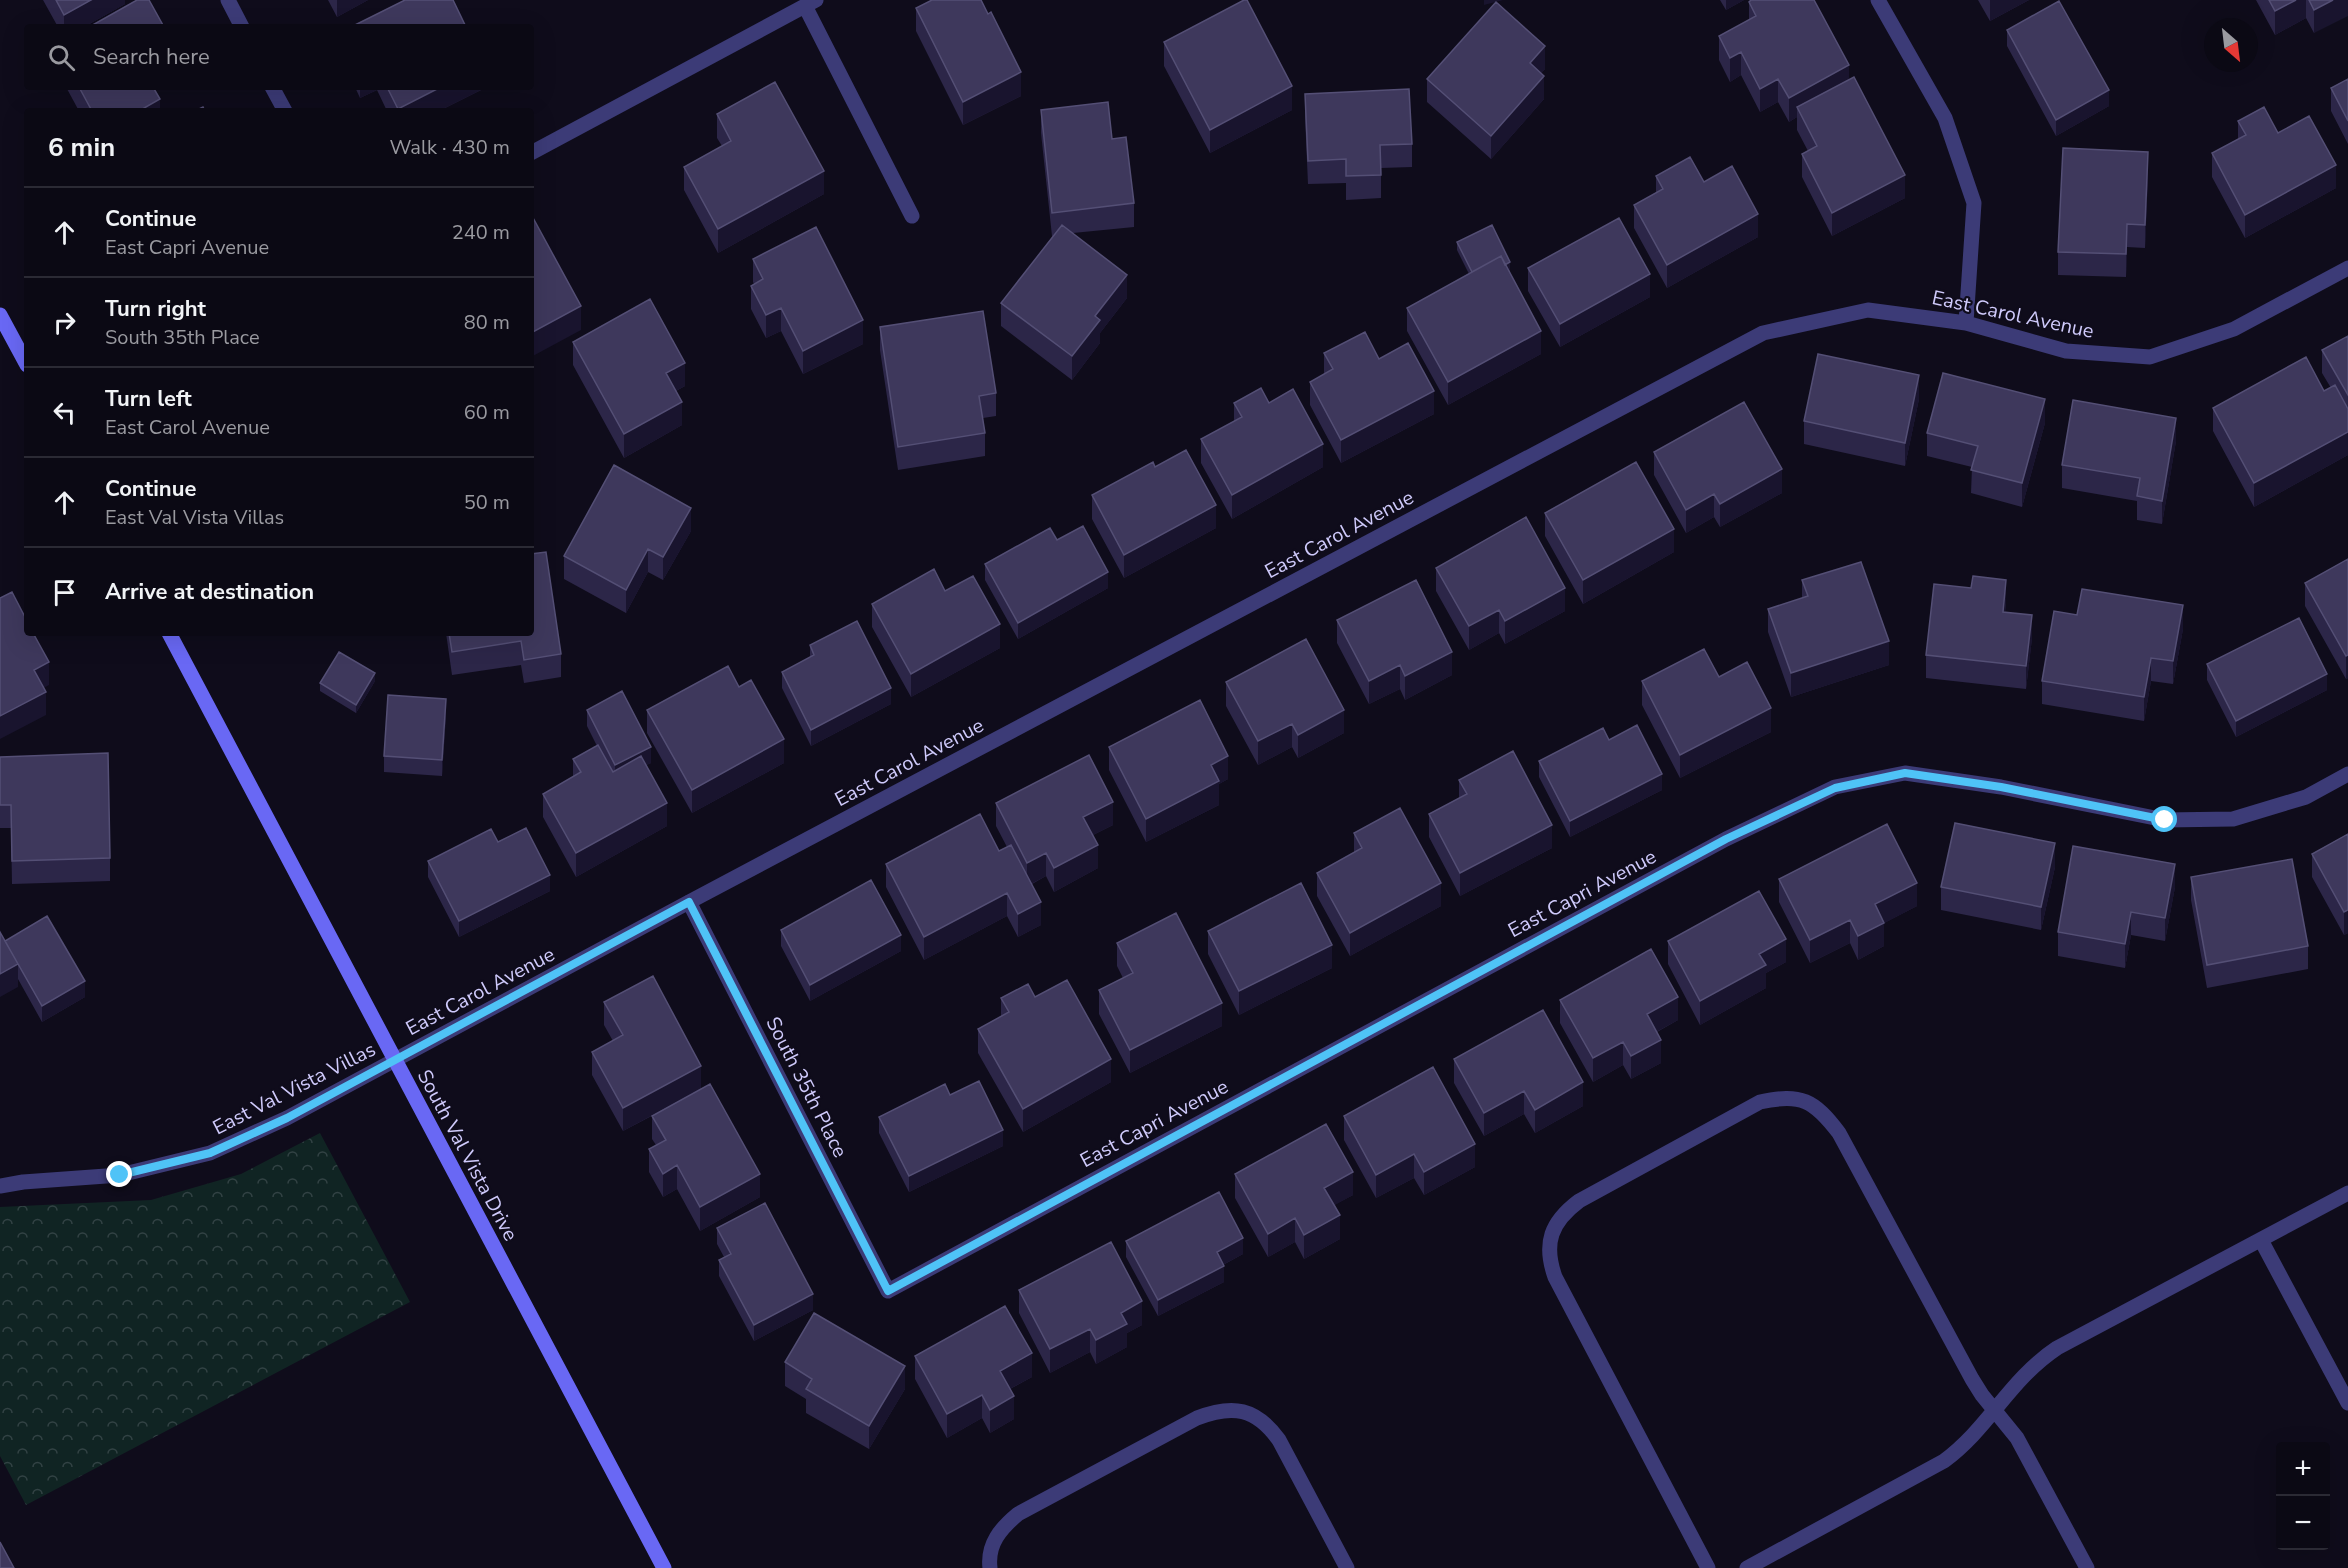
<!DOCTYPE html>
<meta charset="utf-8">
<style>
:root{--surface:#0b0914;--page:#191722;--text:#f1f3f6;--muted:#9a9aa0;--line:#2b2a34}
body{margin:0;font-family:"Nunito Sans",sans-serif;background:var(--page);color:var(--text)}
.controls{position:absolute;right:18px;bottom:18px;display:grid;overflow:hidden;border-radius:6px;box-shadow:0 6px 24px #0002}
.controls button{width:54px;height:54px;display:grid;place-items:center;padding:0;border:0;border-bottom:2px solid var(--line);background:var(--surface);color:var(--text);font:30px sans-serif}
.compass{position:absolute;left:2204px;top:18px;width:54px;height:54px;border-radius:50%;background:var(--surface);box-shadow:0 6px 24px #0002;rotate:152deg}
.stop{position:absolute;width:18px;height:18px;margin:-14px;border:4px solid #4fc3f7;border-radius:50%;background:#fff}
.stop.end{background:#4fc3f7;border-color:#fff;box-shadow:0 2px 6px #0008}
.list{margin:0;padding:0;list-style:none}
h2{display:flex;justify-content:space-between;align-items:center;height:78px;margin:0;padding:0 24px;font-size:26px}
h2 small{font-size:20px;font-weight:400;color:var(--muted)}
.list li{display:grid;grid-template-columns:39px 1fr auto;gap:18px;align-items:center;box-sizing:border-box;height:90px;padding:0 24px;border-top:2px solid var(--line)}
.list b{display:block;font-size:22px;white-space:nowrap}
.list p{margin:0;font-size:20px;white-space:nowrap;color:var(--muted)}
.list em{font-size:20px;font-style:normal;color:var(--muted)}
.icon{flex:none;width:33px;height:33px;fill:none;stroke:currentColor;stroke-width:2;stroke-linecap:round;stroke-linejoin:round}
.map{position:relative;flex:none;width:2348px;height:1568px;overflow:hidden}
.search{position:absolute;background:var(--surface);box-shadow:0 6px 24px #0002;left:24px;top:24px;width:510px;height:66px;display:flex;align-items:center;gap:15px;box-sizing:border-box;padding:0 21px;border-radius:6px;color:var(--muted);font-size:22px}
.panel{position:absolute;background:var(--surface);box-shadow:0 6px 24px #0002;left:24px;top:108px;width:510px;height:528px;border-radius:6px}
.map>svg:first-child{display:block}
.park{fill:url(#park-crowns)}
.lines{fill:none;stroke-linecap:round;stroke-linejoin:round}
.lane{stroke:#3c3b77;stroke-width:15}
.street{stroke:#3c3b77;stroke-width:15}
.secondary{stroke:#6968f4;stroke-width:15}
.wall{fill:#2c2648}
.shaded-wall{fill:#19142e}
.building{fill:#3e385c;stroke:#544f75;stroke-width:1.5}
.route{stroke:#4fc3f7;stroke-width:8}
.labels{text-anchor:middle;stroke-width:4.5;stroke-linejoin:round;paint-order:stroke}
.street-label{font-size:20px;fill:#cfcafb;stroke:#0f0c1b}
</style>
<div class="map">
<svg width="2348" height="1568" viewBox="0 0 2348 1568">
<defs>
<pattern id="park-crowns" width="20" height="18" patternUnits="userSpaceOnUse" patternTransform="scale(1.5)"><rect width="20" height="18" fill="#102423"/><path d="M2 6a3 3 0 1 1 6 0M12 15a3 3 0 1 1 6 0" fill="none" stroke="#324244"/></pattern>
</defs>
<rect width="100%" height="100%" fill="#0f0c1b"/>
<path class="park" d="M320,1133l90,169 -384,203 -26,-49v-249l151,-7 90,-26z"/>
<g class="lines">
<path class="lane" d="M2261,1240l87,163
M990,1568c-3,-24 11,-40 28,-54l179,-96c36,-14 59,-10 82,22l68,128
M1708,1568l-153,-291c-12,-34 -4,-55 24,-76l181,-99c41,-9 54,-2 79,31l133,246 10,16 35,43 70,130
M1747,1568l197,-107c45,-33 65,-81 113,-113l291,-155"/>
<path class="street" d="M228,0l14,27
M1878,0l67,118 29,85 -8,120
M805,6l107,210
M272,87l13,24
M531,153l285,-153
M689,902l199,389 838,-452 109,-52 70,-14 96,14 164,33 68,-1 73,-22 42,-23
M0,1186l23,-4 97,-7 90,-22 77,-35 402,-216 1074,-569 105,-23 98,13 100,28 84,6 84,-28 114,-61"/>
<path class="secondary" d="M0,315l27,50
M169,633l495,935"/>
</g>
<path class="wall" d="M43,0h82v4l-41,23h-26z
M328,0h40l-31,17z
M1720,0h24l-18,10z
M1978,0h51l-39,21z
M2256,0h92l-34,33 -8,-15 -31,17z
M1749,2l100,78 56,118 -73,38 -30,-59v-23l6,-3 -11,-21v-13l-8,5 -11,-20 -18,10 -19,-37 -11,7 -11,-22v-24l30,-16z
M916,8l105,88 -58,29 -47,-94z
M2007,30l102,76 -53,30 -49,-90z
M1164,42l128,68 -82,43 -46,-87z
M1545,69l-4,4 3,26 -53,60 -64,-57v-23z
M2348,79v65l-17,-33v-23z
M66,87h87l7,24h-81z
M355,87h130v1l-46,23h-52l-10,-21 -17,8z
M1305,94l107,50v23l-31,1v30l-35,2v-17l-38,1 -3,-67z
M1041,110l71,29 22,64v24l-61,6 54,65 -27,35v10l-28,37 -71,-54v-23l52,-67h-1l-11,-103z
M717,114l107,80 -106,59 -34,-63v-23l38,-21 -5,-8z
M2238,121l40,12 58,55 -91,50 -33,-61v-24l26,-14z
M2148,175l-3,73 -18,-1 -1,30 -68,-2v-23z
M1656,176l48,6 54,55 -91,51 -33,-60v-23l22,-12z
M1457,242l53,28 -1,1 32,83 -93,51 -41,-74v-23l62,-34 -12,-24z
M753,259l110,85 -60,30 -22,-43 -15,7 -15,-29v-23l3,-2 -1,-2z
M1528,268l122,29 -90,50 -32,-56z
M880,327l116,66v23l-13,2 2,15v23l-87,14 -18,-120z
M2348,336v119l-94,52 -41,-76v-23l111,-17 7,-3 -9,-15v-23z
M573,342l112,44 -9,5 6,34 -58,33 -51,-93z
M1324,353l55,6 55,55 -93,49 -31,-58v-23l14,-8z
M1919,399l-14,67 -101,-22v-23z
M1234,403h35l54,64 -91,52 -31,-56v-24l33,-17z
M2045,423l-23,84 -51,-14 1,-26 -45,-11v-23z
M2176,441l-14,83 -25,-4v-19l-75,-13v-23z
M1654,452l128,41 -62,34 -6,-10 -28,16 -32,-58z
M1155,467l61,61 -92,50 -32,-59v-24z
M1545,513l129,39 -91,52 -38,-68z
M691,531l-28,49 -15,-8 -22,41 -62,-34v-23z
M1057,540l51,48 -90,51 -33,-59v-16z
M2348,559v119l-2,1 -41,-73v-23z
M1436,568l129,43 -60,33 -6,-11 -30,17 -33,-59z
M1802,580l87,85 -98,32 -23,-65v-23l34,-11z
M945,591l55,57 -89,49 -39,-70v-23z
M2006,603l-1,9 27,26 -6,51 -100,-11v-23z
M2077,615l106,14 -10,55 -22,-3 -7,40 -102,-17v-23z
M1337,620l115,55 -47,25 -5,-11 -31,15 -32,-61z
M446,633h85l30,21v23l-37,6 -3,-18 -69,10z
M810,645l81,59 -80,42 -29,-58v-16l28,-14z
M2207,664l120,26 -91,47 -29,-57z
M1719,677l52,55 -91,46 -38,-73v-24z
M375,681l-19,32 -36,-22v-8z
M1226,682l118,51 -46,25 -6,-11 -34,18 -32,-59z
M739,687l45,76 -92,50 -45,-80v-23z
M587,710l64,53 -5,2 21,61 -91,51 -33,-60v-23l30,-17v-18l24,-13 -10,-20z
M446,715l-4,61 -58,-4v-16z
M1109,747l119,32 -9,5v21l-73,37 -37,-72z
M0,757l110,101v23l-98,3 -1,-56h-11z
M1539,761l123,29 -92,47 -31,-60z
M1459,780l93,68 -92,48 -31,-59v-23l30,-16z
M996,803l117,22 -20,10 5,33 -44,24 -8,-16 -14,8 9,41 -23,12 -11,-21 -83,44 -38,-73v-23l113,-13 8,-4 -11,-21z
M1354,833l87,73 -91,50 -33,-60v-23l37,-20z
M2348,834v99l-4,2 -32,-58v-23z
M498,842l52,49 -91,46 -31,-60v-16z
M2055,867l-14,63 -100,-20v-23z
M2191,877l117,69v23l-101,19 -16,-88z
M1779,879l138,27 -33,17v23l-26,14 -8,-17 -40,20 -31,-61z
M2175,887l-10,54 -34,-6 -6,33 -67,-12v-24z
M781,930l120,21 -91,50 -29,-55z
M1208,931l124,37 -93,47 -31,-61z
M5,941l80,56 -43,25 -24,-43v8z
M1668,941l118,21 -20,11v15l-66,37 -32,-61z
M1117,943l105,83 -92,47 -31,-59v-24l24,-12 -6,-12z
M1035,997l76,85 -88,50 -45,-79v-24l23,-13v-18z
M1560,1000l118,20 -21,12 4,31 -30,16 -8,-14 -30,17 -33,-59z
M604,1002l97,86 59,109 -60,34 -23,-42 -14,8 -14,-25v-23l7,-4 -4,-6v-23l11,-6 -40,21 -31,-56v-23l21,-11 -9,-16z
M1454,1059l129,47 -48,27 -11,-19 -40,22 -30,-53z
M950,1095l53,51 -94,46 -30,-59v-16z
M1344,1116l131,51 -51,28 -10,-17 -38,20 -32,-58z
M1235,1174l118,21 -19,10 6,34 -36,20 -9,-17 -27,15 -33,-59z
M717,1228l96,82 -59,31 -35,-65v-16l5,-3 -7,-13z
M1126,1241l117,13 -20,11 1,17 -66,34 -32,-59z
M1019,1290l123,35 -15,8v14l-31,17 -6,-12 -40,21 -31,-60z
M915,1356l117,21 -22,12 4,30 -24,14 -8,-15 -35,20 -32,-59z
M785,1362l120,27 -36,60 -63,-36v-14l-21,-13z"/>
<path class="shaded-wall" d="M91,0h34v4l-41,23h-20v-12z
M337,0h31l-31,17z
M1484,0h19l-19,5z
M1726,0h18l-18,10z
M1990,0h39l-39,21z
M2296,0h10v18l-31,17v-24z
M2333,0h15v16l-34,17v-23z
M1545,46v23l-15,17v-23z
M1741,52v23l-11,7v-24z
M1849,65v23l-52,19v10l-8,5v-24z
M1021,72v24l-58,29v-23z
M1544,76v23l-53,60v-23z
M1778,79v23l-18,10v-23z
M1292,86v24l-82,43v-23z
M360,87h17v3l-17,8z
M441,87l44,1 -46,23h-41v-2z
M2109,90v16l-53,30v-16z
M160,99v12h-21z
M2148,152v23l-3,73v-23z
M2336,165v23l-91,50v-23z
M824,171v23l-106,59v-24z
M1905,175v23l-73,38v-23z
M1758,214v23l-91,51v-23z
M2127,224v23l-1,30v-23z
M1510,262v8l-35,17v-8z
M1650,274v23l-90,50v-23z
M1127,275v23l-27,35v10l-28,37v-24l23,-40z
M581,306v24l-50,27v-24z
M781,308v23l-15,7v-23z
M863,320v24l-60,30v-23z
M1541,331v23l-93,51v-23z
M685,363v23l-19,10v-23z
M1919,375v24l-14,67v-23z
M1434,391v23l-93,49v-23z
M2045,399v24l-23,84v-24z
M682,402v23l-58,33v-24z
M2176,418v23l-14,83v-23z
M2348,432v23l-94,52v-24z
M1323,444v23l-91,52v-24z
M1782,469v24l-62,34v-23z
M1714,494v23l-28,16v-23z
M1216,505v23l-92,50v-23z
M691,508v23l-28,49v-23z
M1674,529v23l-91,52v-24z
M648,549v23l-22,41v-23z
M1108,572v16l-90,51v-16z
M2006,580v23l-3,32v-23z
M1565,588v23l-60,33v-23z
M2183,605v24l-10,55v-23z
M1499,610v23l-30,17v-24z
M2032,615v23l-6,51v-23z
M1000,624v24l-89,49v-23z
M1889,641v24l-98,32v-24z
M1452,652v23l-47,25v-24z
M2348,655v23l-2,1v-23z
M2151,658v23l-7,40v-24z
M49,662v23l-15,8v-23z
M1400,665v24l-31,15v-23z
M375,673v8l-19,32v-8z
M2327,674v16l-91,47v-16z
M891,688v16l-80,42v-16z
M46,692v23l-46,24v-23z
M446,699v16l-4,61v-16z
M1771,708v24l-91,46v-23z
M1344,710v23l-46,25v-23z
M1292,724v23l-34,18v-24z
M784,739v24l-92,50v-23z
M651,747v16l-36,18v-16z
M1228,756v23l-9,5v21l-73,37v-23l65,-54z
M1662,774v16l-92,47v-16z
M1113,802v23l-30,15v-23z
M667,803v23l-91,51v-24z
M1552,825v23l-92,48v-23z
M2055,843v24l-14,63v-23z
M1098,845v23l-44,24v-24z
M1046,853v23l-19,10v-23z
M2175,864v23l-10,54v-23z
M550,875v16l-91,46v-16z
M1441,883v23l-91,50v-23z
M1917,883v23l-42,22v-24z
M1007,893v23l-83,44v-23z
M1041,902v23l-23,12v-23z
M2348,910v23l-4,2v-23z
M2131,912v23l-6,33v-24z
M1850,920v23l-40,20v-23z
M1884,923v23l-26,14v-24z
M901,935v16l-91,50v-16z
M1786,939v23l-20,11v15l-66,37v-24l59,-47z
M1332,945v23l-93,47v-24z
M18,964v23l-18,10v-23z
M85,981v16l-43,25v-16z
M1678,997v23l-31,17v-23z
M1222,1003v23l-92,47v-23z
M1661,1040v23l-30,16v-23z
M1623,1042v23l-30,17v-24z
M1111,1059v23l-88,50v-23z
M701,1066v23l-78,42v-23z
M1583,1082v24l-48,27v-23z
M1524,1091v23l-40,22v-23z
M1003,1130v16l-94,46v-16z
M1475,1144v23l-51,28v-23z
M1414,1154v24l-38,20v-23z
M677,1165v24l-14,8v-23z
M1353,1172v23l-29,16v-23z
M760,1174v23l-60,34v-24z
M1340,1215v24l-36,20v-24z
M1295,1218v24l-27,15v-23z
M1243,1238v16l-26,14v-16z
M1224,1266v16l-66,34v-16z
M813,1294v16l-59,31v-16z
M1142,1301v24l-15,8v14l-31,17v-24l25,-27z
M1090,1329v23l-40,21v-24z
M1032,1353v24l-32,17v-23z
M905,1366v23l-36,60v-23z
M982,1395v23l-35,20v-24z
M1014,1396v23l-24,14v-23z"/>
<path class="building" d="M56,0h35l-27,15z
M137,0h12l15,27h-75z
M405,0h48l13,27h-115z
M932,0h49l7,14 3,-2 30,60 -58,30 -47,-94z
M1244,0h3l45,86 -82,44 -46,-88z
M1751,0h63l35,65 -60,33 -11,-19 -18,10 -19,-37 -11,6 -11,-22 37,-20 -7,-14z
M2269,0h27l-21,11z
M2309,0h24l-19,10z
M2059,1l50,89 -53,30 -49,-90z
M1496,2l49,44 -15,17 14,13 -53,60 -64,-57z
M1854,77l51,98 -73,38 -30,-59 15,-8 -20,-39z
M2348,79v42l-17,-33z
M775,82l49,89 -106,58 -34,-62 47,-26 -14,-27z
M79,87h74l7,12 -21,12h-47z
M387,87h54l-43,22z
M1409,89l3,55 -32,1 1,30 -35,1v-17l-38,2 -3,-67z
M1108,102l4,37 14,-2 8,66 -82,10 -11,-103z
M203,107l2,4h-10z
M2264,107l14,26 31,-17 27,49 -91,50 -33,-62 34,-18 -8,-14z
M2063,148l85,4 -3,73 -18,-1 -1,30 -68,-2z
M1690,157l14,25 28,-16 26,48 -91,51 -33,-60 29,-16 -7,-13z
M531,216h1l49,90 -50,27z
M1619,218l31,56 -90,50 -32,-56z
M1062,225l65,50 -32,41 5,4 -28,36 -71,-53z
M1492,225l18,37 -5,3 -4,-9 -29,16 -15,-30z
M816,227l47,93 -60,31 -22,-43 -15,7 -15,-29 12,-7 -10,-20z
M1501,256l40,75 -93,51 -41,-74z
M650,299l35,64 -19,10 16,29 -58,32 -51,-92z
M983,311l13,82 -17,3 6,37 -87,14 -18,-120z
M1365,332l14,27 29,-16 26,48 -93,49 -31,-58 23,-13 -9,-16z
M2348,336v59l-26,-45z
M1818,354l101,21 -14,68 -101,-22z
M2306,357l18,34 11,-6 13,24v23l-94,51 -41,-75z
M1943,373l102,26 -23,84 -51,-13 7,-24 -51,-13z
M1261,388l8,15 24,-14 30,55 -91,51 -31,-56 41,-22 -8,-14z
M2073,400l103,18 -14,83 -25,-5 3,-18 -78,-13z
M1744,402l38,67 -62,35 -6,-10 -28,16 -32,-58z
M1186,450l30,55 -92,50 -32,-60 61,-33 2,5z
M1636,462l38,67 -91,51 -38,-67z
M614,465l77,43 -28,49 -15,-8 -22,41 -62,-34z
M1526,517l39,71 -60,33 -6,-11 -30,16 -33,-58z
M1083,526l25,46 -90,51 -33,-59 65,-36 7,12z
M546,552l15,102 -37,6 -3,-19 -69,11 -3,-19h82v-79z
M2348,559v96l-2,1 -41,-73z
M1861,562l28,79 -98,32 -23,-64 40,-13 -6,-16z
M934,569l11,22 28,-15 27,48 -89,50 -39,-70z
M1973,576l33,4 -3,32 29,3 -6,51 -100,-11 8,-71 37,4z
M1416,580l36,72 -47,24 -5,-11 -31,16 -32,-61z
M2082,589l101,16 -10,56 -22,-3 -7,39 -102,-16 12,-70 23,4z
M12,592l15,29v12h6l16,29 -15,8 12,22 -46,24v-118z
M2299,618l28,56 -91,47 -29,-57z
M857,621l34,67 -80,42 -29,-58 32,-17 -4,-10z
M1306,639l38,71 -46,25 -6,-11 -34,17 -32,-59z
M1704,649l15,28 28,-15 24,46 -91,47 -38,-74z
M339,652l36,21 -19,32 -36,-22z
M728,666l11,21 12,-7 33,59 -92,51 -45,-80z
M622,691l29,56 -36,18 -28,-55z
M388,695l58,4 -4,61 -58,-4z
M1200,700l28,56 -17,9 8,16 -73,38 -37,-72z
M1637,725l25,49 -92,47 -31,-60 64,-33 6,12z
M598,745l15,27 28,-16 26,47 -91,50 -33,-59 38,-22 -8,-13z
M1513,751l39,74 -92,48 -31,-59 38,-20 -8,-14z
M108,753l2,105 -98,3 -1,-56h-11v-48z
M1089,755l24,47 -30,15 15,28 -44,23 -8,-15 -19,10 -31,-60z
M1400,808l41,75 -91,50 -33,-60 45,-25 -8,-15z
M980,814l19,37 12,-6 30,57 -23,12 -11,-21 -83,44 -38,-73z
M1955,823l100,20 -14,64 -100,-20z
M1887,824l30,59 -42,21 9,19 -26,13 -8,-16 -40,20 -31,-61z
M526,828l24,47 -91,46 -31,-60 63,-32 7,13z
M2348,834v76l-4,2 -32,-58z
M2073,846l102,18 -10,54 -34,-6 -6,32 -67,-12z
M2292,859l16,87 -101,19 -16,-88z
M871,880l30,55 -91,50 -29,-55z
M1301,883l31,62 -93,46 -31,-60z
M1759,891l27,48 -27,15 7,11 -66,36 -32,-60z
M1176,913l46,90 -92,47 -31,-60 34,-17 -16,-30z
M47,916l38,65 -43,25 -37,-65z
M0,932l18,32 -18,10z
M1651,949l27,48 -31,17 14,26 -30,16 -8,-14 -30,16 -33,-58z
M653,976l48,90 -78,42 -31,-56 31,-17 -19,-33z
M1067,980l44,79 -88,50 -45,-80 31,-17 -8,-14 27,-14 7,13z
M1543,1010l40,72 -48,28 -11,-19 -40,22 -30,-54z
M1433,1067l42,77 -51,28 -10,-18 -38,21 -32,-59z
M979,1081l24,49 -94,46 -30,-59 66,-33 5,11z
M710,1084l50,90 -60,33 -23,-42 -14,9 -14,-25 17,-9 -14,-24z
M1326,1124l27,48 -29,16 16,27 -36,20 -9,-17 -27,16 -33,-60z
M1219,1192l24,46 -26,14 7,14 -66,34 -32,-59z
M765,1203l48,91 -59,31 -35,-65 12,-6 -14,-26z
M1111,1242l31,59 -21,12 6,11 -31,16 -6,-11 -40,20 -31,-59z
M1005,1306l27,47 -32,18 14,25 -24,14 -8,-15 -35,19 -32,-58z
M814,1313l91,53 -36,60 -63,-37 6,-10 -27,-17z
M0,1542l14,26h-14z"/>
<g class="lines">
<path class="route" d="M120,1175l90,-22 77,-35 402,-216 199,389 838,-452 109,-51 70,-15 96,14 164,33"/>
</g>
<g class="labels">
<g class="street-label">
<text transform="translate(2013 314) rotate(12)" y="7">East Carol Avenue</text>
<text transform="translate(1339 534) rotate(-28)" y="7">East Carol Avenue</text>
<text transform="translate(909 762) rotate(-28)" y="7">East Carol Avenue</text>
<text transform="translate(1582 893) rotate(-28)" y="7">East Capri Avenue</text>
<text transform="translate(480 991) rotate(-28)" y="7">East Carol Avenue</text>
<text transform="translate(807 1087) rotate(63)" y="7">South 35th Place</text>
<text transform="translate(294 1088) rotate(-27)" y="7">East Val Vista Villas</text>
<text transform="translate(1154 1123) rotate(-28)" y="7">East Capri Avenue</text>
<text transform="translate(468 1155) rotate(62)" y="7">South Val Vista Drive</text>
</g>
</g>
</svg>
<div class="controls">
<button>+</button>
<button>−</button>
</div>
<svg class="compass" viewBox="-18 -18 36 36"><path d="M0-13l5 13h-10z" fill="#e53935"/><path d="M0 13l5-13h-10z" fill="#9a9aa0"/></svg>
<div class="stop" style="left:2165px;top:820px"></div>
<div class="stop end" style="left:120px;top:1175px"></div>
<div class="search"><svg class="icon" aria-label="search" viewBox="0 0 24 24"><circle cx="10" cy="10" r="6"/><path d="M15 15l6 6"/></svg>Search here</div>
<section class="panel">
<h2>6 min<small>Walk · 430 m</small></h2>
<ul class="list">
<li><svg class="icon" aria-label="ahead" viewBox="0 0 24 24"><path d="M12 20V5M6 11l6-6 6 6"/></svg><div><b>Continue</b><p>East Capri Avenue</p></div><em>240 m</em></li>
<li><svg class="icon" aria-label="right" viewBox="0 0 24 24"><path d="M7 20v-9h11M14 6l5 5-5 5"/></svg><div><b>Turn right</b><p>South 35th Place</p></div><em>80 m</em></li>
<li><svg class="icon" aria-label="left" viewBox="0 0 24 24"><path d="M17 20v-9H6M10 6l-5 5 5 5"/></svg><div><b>Turn left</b><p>East Carol Avenue</p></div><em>60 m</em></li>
<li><svg class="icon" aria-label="ahead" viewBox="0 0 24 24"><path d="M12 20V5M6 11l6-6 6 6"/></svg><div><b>Continue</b><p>East Val Vista Villas</p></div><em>50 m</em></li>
<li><svg class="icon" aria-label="arrive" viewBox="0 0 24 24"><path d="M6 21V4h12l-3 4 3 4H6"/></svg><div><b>Arrive at destination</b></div></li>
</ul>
</section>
</div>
